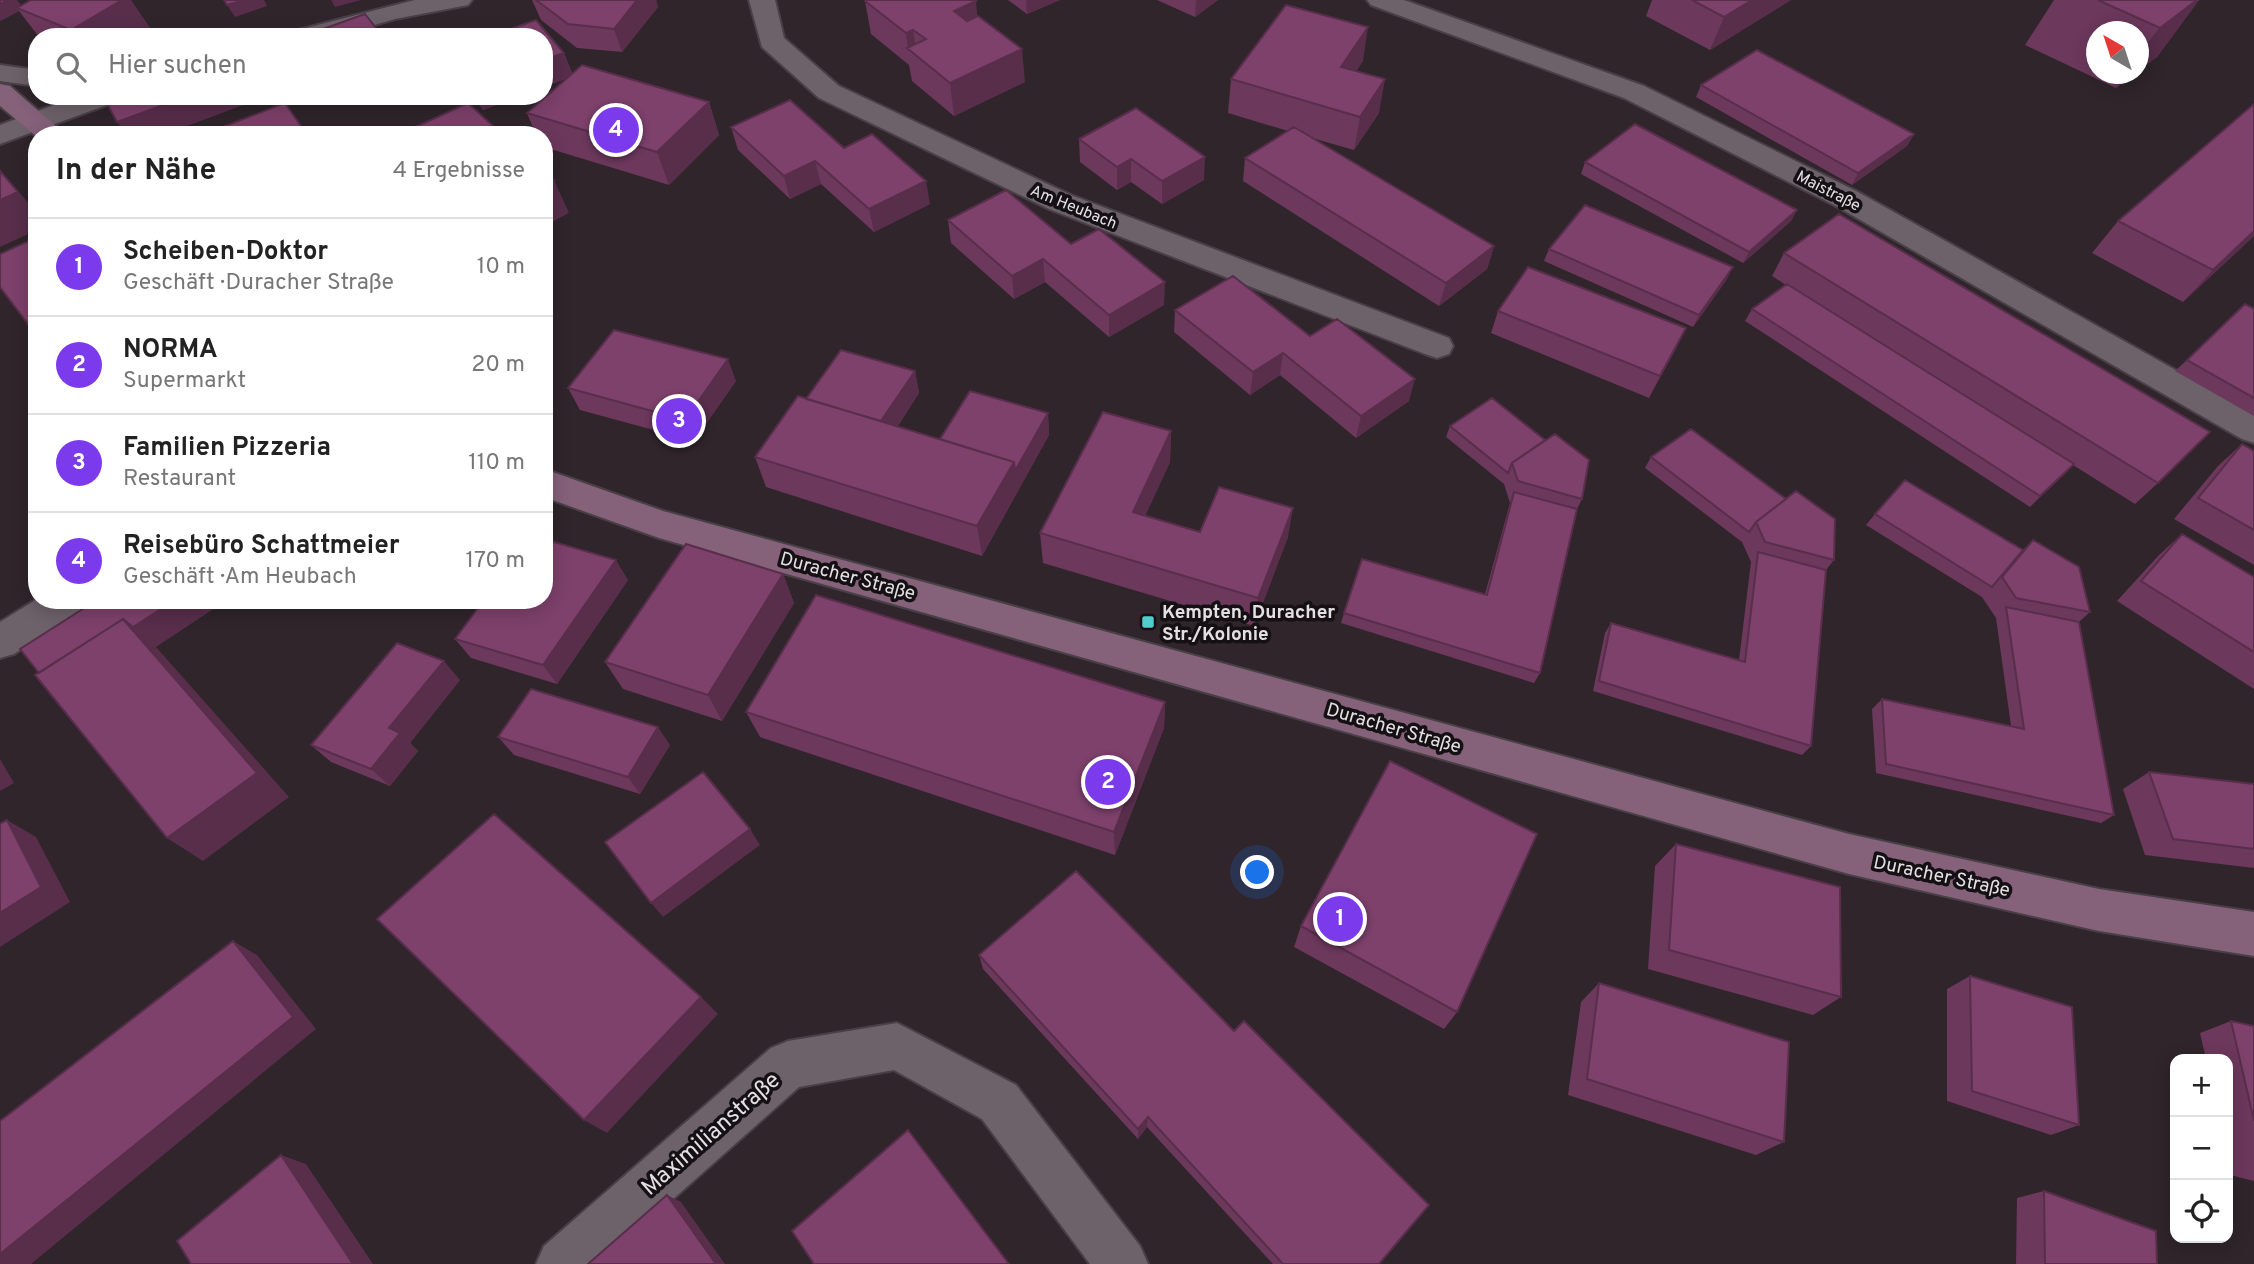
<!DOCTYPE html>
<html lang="de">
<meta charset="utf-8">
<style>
:root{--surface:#fff;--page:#f6f6f6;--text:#222;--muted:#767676;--line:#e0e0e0;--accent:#7c3aed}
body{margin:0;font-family:Overpass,sans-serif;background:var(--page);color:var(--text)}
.controls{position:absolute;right:21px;bottom:21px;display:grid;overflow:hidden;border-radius:14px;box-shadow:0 4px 18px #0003}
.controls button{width:63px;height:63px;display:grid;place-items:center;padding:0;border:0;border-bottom:2px solid var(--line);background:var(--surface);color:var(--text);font:35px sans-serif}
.compass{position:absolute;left:2086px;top:21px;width:63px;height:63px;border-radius:50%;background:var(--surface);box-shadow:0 4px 18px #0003;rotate:321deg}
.you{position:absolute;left:1258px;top:873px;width:24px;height:24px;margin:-18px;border:5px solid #fff;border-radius:50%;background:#1a73e8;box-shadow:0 0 0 10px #1a73e833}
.badge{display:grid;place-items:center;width:46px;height:46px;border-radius:50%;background:var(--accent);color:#fff;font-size:23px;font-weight:700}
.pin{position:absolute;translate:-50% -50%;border:4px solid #fff;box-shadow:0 2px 7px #0006}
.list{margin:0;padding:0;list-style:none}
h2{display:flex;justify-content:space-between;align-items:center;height:91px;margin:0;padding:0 28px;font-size:30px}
h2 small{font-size:23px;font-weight:400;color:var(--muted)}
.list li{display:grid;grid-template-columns:46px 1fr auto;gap:21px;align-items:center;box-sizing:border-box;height:98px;padding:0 28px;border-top:2px solid var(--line)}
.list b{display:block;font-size:26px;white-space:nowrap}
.list p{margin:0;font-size:23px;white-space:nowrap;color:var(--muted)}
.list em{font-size:23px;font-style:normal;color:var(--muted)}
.icon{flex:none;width:38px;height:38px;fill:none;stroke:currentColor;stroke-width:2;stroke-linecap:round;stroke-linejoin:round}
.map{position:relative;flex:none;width:2254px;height:1264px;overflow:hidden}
.search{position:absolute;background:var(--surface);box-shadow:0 4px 18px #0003;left:28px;top:28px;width:525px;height:77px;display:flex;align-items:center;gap:18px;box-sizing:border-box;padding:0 24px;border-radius:28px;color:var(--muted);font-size:26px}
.panel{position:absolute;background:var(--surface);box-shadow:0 4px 18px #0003;left:28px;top:126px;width:525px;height:483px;border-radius:28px}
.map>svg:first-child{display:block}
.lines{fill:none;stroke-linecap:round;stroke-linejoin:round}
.street-casing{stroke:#484046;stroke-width:4}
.secondary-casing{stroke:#484046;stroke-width:4}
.street{fill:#6d6269;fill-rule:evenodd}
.secondary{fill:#85617a;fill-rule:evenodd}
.wall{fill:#6c385c}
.shaded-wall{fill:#582e4b}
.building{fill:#7d416b;stroke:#582e4b;stroke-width:2}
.poi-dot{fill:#52cdcd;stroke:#141013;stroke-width:2.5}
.labels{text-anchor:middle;stroke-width:7;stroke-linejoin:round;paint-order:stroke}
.far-street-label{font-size:16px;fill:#e5dfe3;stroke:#141013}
.street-label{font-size:19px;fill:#e5dfe3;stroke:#141013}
.poi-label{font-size:19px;font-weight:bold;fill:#e5dfe3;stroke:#141013;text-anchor:start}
.near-street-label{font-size:23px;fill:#e5dfe3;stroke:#141013}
</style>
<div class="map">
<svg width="2254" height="1264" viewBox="0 0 2254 1264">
<rect width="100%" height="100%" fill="#2f252b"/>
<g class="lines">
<defs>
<path id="street" d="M415,0h57l-4,5 -73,14 -62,18h-43l4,-6z
M749,0h26l9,38 55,48 232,109 378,143 4,8 -4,8 -12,4 -12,-4 -376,-145 -230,-111 -57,-51z
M1367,0h37l240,86 214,106 396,222v29l-12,-4 -406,-233 -212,-108 -253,-93z
M0,65l37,5v16l-37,-5z
M78,96h41l-4,6 -115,42v-19z
M37,599l49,1 -6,11 -66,43 -14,4v-36z
M897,1023l119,62 124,161 8,18h-58l-108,-145 -88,-49 -95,17 -199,177h-64l8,-18 227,-198 17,-7z"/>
<path id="secondary" d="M0,84l10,2 56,49 -29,2 -37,-31z
M544,469l119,42 1186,323 250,55 155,23v44l-155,-25 -250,-57 -1190,-336 -115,-41z"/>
</defs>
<use href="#street" class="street-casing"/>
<use href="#secondary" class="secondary-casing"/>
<use href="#street" class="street"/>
<use href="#secondary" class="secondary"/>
</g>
<path class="wall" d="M0,0l21,6 130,23 -12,8h-100l-20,-26 -19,10z
M532,0h124l2,7 -36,45 -45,-4 -36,-28z
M1008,0h52l-33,14z
M1157,0h61l-23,17z
M1652,0h139l-81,50 -64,-34z
M2054,0h145l-42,57 -19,14v-39h-42v42h39l-19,14 -91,-43z
M865,1l112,15 48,66 -71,34 -42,-35 -3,-16 -38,-31z
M544,37l20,16 8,20 137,29 10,33 -50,50 -125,-38v-12h-8l-9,-22 38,-34 -21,8z
M1363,61l-7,10 23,42 -25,37 -42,-12 182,108 -7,23 -48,37 -196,-125 2,-23 43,-27 -60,-18 3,-34z
M1701,85l213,49 -7,12 -55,39 -156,-88z
M473,96h47l-37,14z
M731,127l113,21 86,56 -56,28 -53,-48 -31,15 -52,-49z
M1079,139l125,41 -42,24 -31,-22 -14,8 -37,-28z
M1585,162l212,48 -6,11 -48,42 -162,-89z
M948,220l123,24 93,61 -55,32 -64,-55 -31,17 -63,-56z
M2118,221l136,15 -71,66 -91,-49z
M1549,249l178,30 -34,48 -149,-66z
M1784,253l374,230 -23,21 -62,-39 -43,42 -285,-186 7,-12 34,-24 -14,-9z
M2254,309v107l-79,-45 12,-11z
M1175,310l135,26 99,65 -53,37 -76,-63 -30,20 -76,-63z
M1498,311l188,17 -37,70 -158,-65z
M915,371l4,22 -21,33 42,13 108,-26 1,22 -67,121 -216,-69 -11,-30 51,-58z
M736,381l-42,60 -114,-31 -12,-22z
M1450,426l132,73 -5,10 -37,164 -6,10 -193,-60 3,-10 141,-19 25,-91 -6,-19 -58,-47z
M1171,431l-1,31 -25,54 55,16 88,5 -34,89 -211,-63 -3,-30z
M2242,444l12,7v114l-80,-46 44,-53z
M1651,457l183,103 -8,10 -15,176 -9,9 -209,-64 12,-58 6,-10 128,37 12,-98 -9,-20 -97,-74z
M1875,514l148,36 10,-10 57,72 -11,10 35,193 -13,8 -225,-50 -4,-64 10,-10 129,27 -15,-108 -14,-21 -116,-72z
M2182,534l72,43v112l-137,-88 42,-46z
M783,574l11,29 -72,118 -99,-32 -18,-27z
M628,580l-71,104 -86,-26 -16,-19z
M460,680l-50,63 8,8 -28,35 -59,-24 -20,-17z
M1165,702l-1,26 -49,127 -355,-118 -14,-25z
M498,737l172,8 -30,49 -126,-39z
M2149,772l105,12v84l-109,-13 -22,-66z
M1676,844l165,153 -28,18 -165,-46 7,-103z
M1301,926l156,86 -13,17 -150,-82z
M979,955l400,309h-106l-126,-137 -9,12 -155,-170z
M1970,976l109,149 -28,10 -104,-34v-112z
M1599,983l185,159 -28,13 -188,-60 13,-93z
M2231,1021l23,5v155l-24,-6 -2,-11v-105h-22l-6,-26z
M2044,1191l113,73h-141l1,-66z"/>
<path class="shaded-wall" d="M8,0h9l7,9 -7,-1 2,3 -19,10v-17z
M122,0h9l20,29 -12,8h-63l-5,-7z
M244,0h20l3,6 -32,11 -8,-12z
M331,0h30l-26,7z
M637,0h19l2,7 -36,45 -8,-23z
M1026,0h34l-33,14z
M1196,0h22l-23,17z
M1752,0h39l-81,50 14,-33z
M2179,0h20l-42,57 -19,14v-14z
M976,1l3,33 -25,-23z
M1368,27l-5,34 -27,40 5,-34z
M913,30l4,26 -9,-7 -2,-16z
M1022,49l3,33 -71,34 -4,-33z
M564,53l9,23 -29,11v-27z
M2126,74h9l-19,14z
M1385,79l-6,34 -25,37 6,-33z
M188,96h79l-104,39h-36l-10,-13z
M476,96h44l-37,14z
M709,102l10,33 -50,50 -12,-33z
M1914,134l-7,12 -55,39 6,-12z
M1205,157l-1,23 -42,24v-23z
M1131,159v23l-14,8v-23z
M815,161l6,23 -31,15 -6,-23z
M0,170l37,43v17l-37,17z
M554,180l15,33 -25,13v-41z
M926,181l4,23 -56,28 -5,-23z
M1797,210l-6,11 -48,42 6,-11z
M2254,231v5l-71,66 30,-32z
M1494,246l-7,23 -48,37 7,-23z
M1043,259l2,23 -31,17 -2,-23z
M1733,267l-6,12 -34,48 6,-12z
M1165,282l-1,23 -55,32v-22z
M37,320v13l-9,-9z
M1686,328l-11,23 -26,47 11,-22z
M1283,353l-3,22 -30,20 3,-23z
M728,359l8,22 -42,60 -9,-21z
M915,371l4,22 -37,57 -6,-21z
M1415,379l-6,22 -53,37 5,-22z
M1048,413l1,22 -67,121 -5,-30 37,-64z
M1171,431l-1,31 -37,80v-30z
M2074,464l-10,11 -34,32 10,-11z
M1293,508l-5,29 -34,89 4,-28z
M616,560l12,20 -71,104 -14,-19z
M783,574l11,29 -72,118 -14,-26z
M175,600h52l-71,47 133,150 -86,64 -36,-23 -44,-219z
M444,661l16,19 -50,63 8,8 -28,35 -19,-17 18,-41z
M1165,702l-1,26 -49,127 -1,-23z
M658,727l12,18 -30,49 -12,-17z
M0,759l14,24 -14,8z
M7,820l29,17 34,65 -70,45v-34z
M750,829l10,16 -97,72 -12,-14z
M233,941l24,14 59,74 -285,235h-31v-10z
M701,997l17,17 -111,119 -23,-13z
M1148,1117l-1,10 -9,12v-10z
M281,1155l25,9 67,100h-20z
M667,1195l14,7 44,62h-9z"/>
<path class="building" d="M0,0h8l-8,4z
M31,0h91l-51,30 -54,-22z
M224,0h20l-17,5z
M536,0h101l-23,29 -46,-5z
M866,0h108l2,1 -22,10 13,10 11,-5 44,33 -72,34 -43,-35 19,-9 -13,-9 -7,3 -41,-32z
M1692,0h60l-28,17z
M2098,0h99l-37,28z
M1286,5l82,22 -27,40 44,12 -25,38 -129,-38z
M365,14l18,23h-82z
M536,20l28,33 -20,7v-23h-56z
M1757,50l157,84 -56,39 -157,-88z
M582,65l127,37 -52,50 -130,-39z
M103,96h85l-71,26z
M790,100l54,48 28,-14 54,47 -57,28 -54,-48 -31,15 -53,-49z
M285,103l22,32h-105z
M468,103l35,32h-105z
M2254,104v127l-41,39 -95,-49z
M1136,108l69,49 -43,24 -31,-22 -14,8 -38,-28z
M1635,124l162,86 -48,42 -164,-90z
M1294,127l200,119 -48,37 -201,-125z
M0,171l18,21 -18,8z
M544,172l10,8 -10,5z
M1006,190l65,54 28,-15 66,53 -56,33 -66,-56 -31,17 -64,-56z
M1585,205l148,62 -34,48 -150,-66z
M1839,214l371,218 -52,51 -374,-230z
M37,237v83l-9,4 -28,-37v-33z
M1528,267l158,61 -26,48 -162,-65z
M1233,276l77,60 27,-17 78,60 -54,37 -78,-63 -30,19 -78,-62z
M1787,284l287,180 -34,32 -288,-187z
M2245,304l9,5v89l-67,-38z
M614,330l114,29 -43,61 -117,-32z
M841,350l74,21 -34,50 -75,-22z
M970,391l78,22 -33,58 -1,-9 -74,-23z
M798,396l216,66 -37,64 -222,-69z
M1492,398l53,42 -33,23 -4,10 -58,-47z
M1103,412l68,19 -38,81 67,20 19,-45 74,21 -35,90 -218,-65z
M1691,429l95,70 -30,23 -7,10 -98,-75z
M1555,434l34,26 -7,39 -64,-18 -6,-18z
M2242,444l12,7v79l-56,-32z
M1905,480l118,70 -31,37 -117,-73z
M1796,491l39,28 -1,41 -69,-18 -9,-20z
M1514,492l63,17 -37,164 -196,-60 18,-54 125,36z
M2182,534l72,43v75l-113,-71z
M544,539l72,21 -73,105 -88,-26 29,-39h60z
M2033,540l46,27 11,45 -74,-14 -14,-21z
M686,544l97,30 -75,121 -103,-33z
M1758,552l68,18 -15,176 -212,-65 12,-58 134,39z
M816,595l349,107 -51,130 -368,-120z
M97,600h78l-42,27 -10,-8 -84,54 -19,-24z
M2006,607l73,15 35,193 -228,-51 -4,-65 142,30z
M123,619l134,154 -90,65 -132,-163z
M397,643l47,18 -55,67 11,5 -29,36 -60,-24z
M531,689l127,38 -30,50 -130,-40z
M1390,761l147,73 -80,178 -156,-86z
M703,772l47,57 -99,74 -46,-61z
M2149,772l105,12v65l-81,-10z
M494,814l207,183 -117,123 -207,-201z
M7,820l34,67 -41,26v-89z
M1676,844l164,43 1,110 -172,-47z
M1076,871l158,160 10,-10 185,184 -50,59h-96l-135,-147 -10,12 -159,-174z
M233,941l60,76 -293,237v-133z
M1970,976l102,31 7,118 -107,-34z
M1599,983l190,59 -5,100 -197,-63z
M2231,1021l23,5v95z
M908,1130l101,134h-195l-22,-33z
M281,1155l72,109h-162l-14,-23z
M2044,1191l112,40 1,33h-112z
M667,1195l49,69h-128z"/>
<rect class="poi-dot" x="1141" y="615" width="14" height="14" rx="3.5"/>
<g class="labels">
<g class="far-street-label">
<text transform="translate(1829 190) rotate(27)" y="6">Maistraße</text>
<text transform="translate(1074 206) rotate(22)" y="6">Am Heubach</text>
</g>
<g class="street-label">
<text transform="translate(848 575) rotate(15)" y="7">Duracher Straße</text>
<text transform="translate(1394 727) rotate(16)" y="7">Duracher Straße</text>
<text transform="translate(1942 875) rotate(12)" y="7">Duracher Straße</text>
</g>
<g class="poi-label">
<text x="1162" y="618">Kempten, Duracher<tspan x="1162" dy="22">Str./Kolonie</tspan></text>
</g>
<g class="near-street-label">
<text transform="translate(710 1133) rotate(-41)" y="8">Maximilianstraße</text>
</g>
</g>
</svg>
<div class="controls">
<button>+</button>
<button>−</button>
<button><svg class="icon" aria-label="locate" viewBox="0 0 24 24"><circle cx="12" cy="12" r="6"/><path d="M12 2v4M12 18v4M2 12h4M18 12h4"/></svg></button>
</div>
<svg class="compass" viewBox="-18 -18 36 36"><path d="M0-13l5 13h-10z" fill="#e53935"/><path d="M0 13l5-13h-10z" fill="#767676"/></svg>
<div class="you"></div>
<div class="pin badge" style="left:1340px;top:919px">1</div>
<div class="pin badge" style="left:1108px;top:782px">2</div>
<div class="pin badge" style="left:679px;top:421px">3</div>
<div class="pin badge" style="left:616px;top:130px">4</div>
<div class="search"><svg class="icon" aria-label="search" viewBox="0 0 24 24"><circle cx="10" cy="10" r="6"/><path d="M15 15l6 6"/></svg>Hier suchen</div>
<section class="panel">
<h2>In der Nähe<small>4 Ergebnisse</small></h2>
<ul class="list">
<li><span class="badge">1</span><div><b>Scheiben-Doktor</b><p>Geschäft · Duracher Straße</p></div><em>10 m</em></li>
<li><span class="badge">2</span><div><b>NORMA</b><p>Supermarkt</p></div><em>20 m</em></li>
<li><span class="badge">3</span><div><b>Familien Pizzeria</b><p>Restaurant</p></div><em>110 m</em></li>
<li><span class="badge">4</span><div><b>Reisebüro Schattmeier</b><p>Geschäft · Am Heubach</p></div><em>170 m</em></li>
</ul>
</section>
</div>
